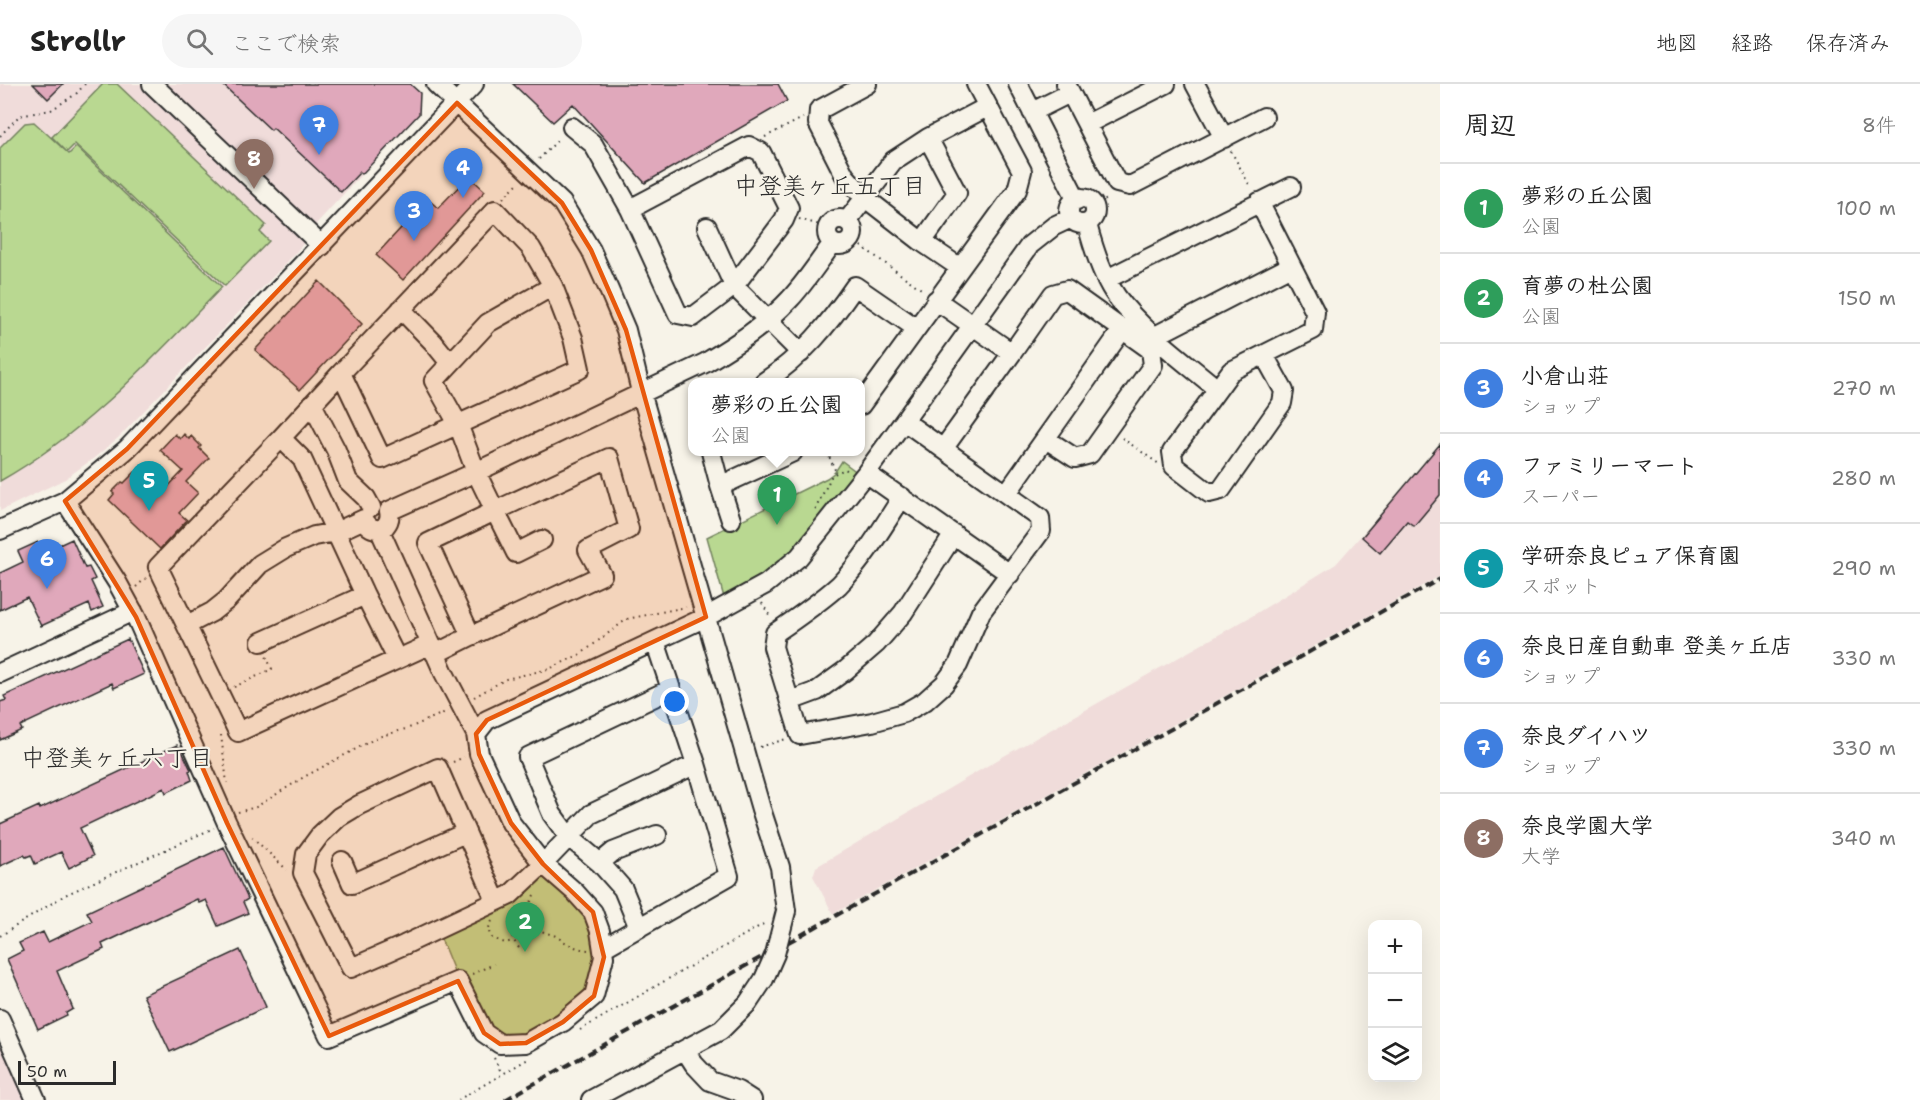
<!DOCTYPE html>
<html lang="ja">
<meta charset="utf-8">
<style>
:root{--surface:#fff;--page:#f6f6f6;--text:#222;--muted:#767676;--line:#e0e0e0;--accent:#111827}
body{margin:0;font-family:"Shantell Sans","Klee One",sans-serif;background:var(--page);color:var(--text)}
.controls{position:absolute;right:18px;bottom:18px;display:grid;overflow:hidden;border-radius:12px;box-shadow:0 6px 24px #0002}
.controls button{width:54px;height:54px;display:grid;place-items:center;padding:0;border:0;border-bottom:2px solid var(--line);background:var(--surface);color:var(--text);font:30px sans-serif}
.scale{position:absolute;left:18px;bottom:15px;width:98px;box-sizing:border-box;padding-left:6px;border:3px solid #2b2b2b;border-top:0;font-size:16px;line-height:21px;white-space:nowrap;color:#2b2b2b;-webkit-text-stroke:4px #f7f3e8;paint-order:stroke}
.you{position:absolute;left:675px;top:618px;width:21px;height:21px;margin:-15px;border:4px solid #fff;border-radius:50%;background:#1a73e8;box-shadow:0 0 0 9px #1a73e833}
.badge{display:grid;place-items:center;width:39px;height:39px;border-radius:50%;background:var(--accent);color:#fff;font-size:20px;font-weight:700}
.pin{position:absolute;translate:-50% -50px;filter:drop-shadow(0 2px 3px #0008)}
.pin::after{content:'';position:absolute;top:32px;width:21px;height:18px;background:inherit;clip-path:polygon(0 0,100% 0,50% 100%)}
.popup{position:absolute;left:688px;top:294px;width:177px;height:78px;box-sizing:border-box;display:grid;place-content:center;border-radius:12px;background:var(--surface);filter:drop-shadow(0 2px 4px #0005);font-size:20px;white-space:nowrap;color:var(--muted)}
.popup b{font-size:22px;color:var(--text)}
.popup::after{content:'';position:absolute;left:50%;top:100%;margin-left:-12px;border:12px solid transparent;border-top-color:var(--surface)}
.list{margin:0;padding:0;list-style:none}
h2{display:flex;justify-content:space-between;align-items:center;height:78px;margin:0;padding:0 24px;font-size:26px}
h2 small{font-size:20px;font-weight:400;color:var(--muted)}
.list li{display:grid;grid-template-columns:39px 1fr auto;gap:18px;align-items:center;box-sizing:border-box;height:90px;padding:0 24px;border-top:2px solid var(--line)}
.list b{display:block;font-size:22px;white-space:nowrap}
.list p{margin:0;font-size:20px;white-space:nowrap;color:var(--muted)}
.list em{font-size:20px;font-style:normal;color:var(--muted)}
.icon{flex:none;width:33px;height:33px;fill:none;stroke:currentColor;stroke-width:2;stroke-linecap:round;stroke-linejoin:round}
.map{position:relative;flex:none;width:1440px;height:1016px;overflow:hidden}
header{display:flex;align-items:center;gap:36px;box-sizing:border-box;height:84px;padding:0 30px;background:var(--surface);border-bottom:2px solid var(--line)}
header strong{font-size:28px}
nav{display:flex;gap:33px;margin-inline-start:auto;font-size:21px}
.search{width:420px;height:54px;background:var(--page);display:flex;align-items:center;gap:15px;box-sizing:border-box;padding:0 21px;border-radius:33px;color:var(--muted);font-size:22px}
main{display:flex}
aside{flex:1;background:var(--surface)}
.map>svg:first-child{display:block}
.built{fill:#f0dcda}
.green{fill:#b9d891;stroke:#72825e;stroke-width:1.5}
.building{fill:#e0a8bb;stroke:#2b2b2b;stroke-width:1.5}
.lines{fill:none;stroke-linecap:round;stroke-linejoin:round}
.minor-casing{stroke:#2b2b2b;stroke-width:22}
.path{stroke:#2b2b2b;stroke-width:2;stroke-dasharray:1.5 4.5;stroke-linecap:butt}
.minor{stroke:#f7f3e8;stroke-width:18}
.rail{stroke:#2b2b2b;stroke-width:4;stroke-dasharray:9 4.5;stroke-linecap:butt}
.minor-bridge-casing{stroke:#2b2b2b;stroke-width:22;stroke-linecap:butt}
.minor-bridge{stroke:#f7f3e8;stroke-width:18}
.marked{fill:#e8590c;fill-opacity:0.2;stroke:#e8590c;stroke-width:4.5;stroke-linejoin:round}
.labels{text-anchor:middle;stroke-width:4.5;stroke-linejoin:round;paint-order:stroke}
.neighbourhood-label{font-size:24px;fill:#2b2b2b;stroke:#f7f3e8}
</style>
<header>
<strong>Strollr</strong>
<div class="search"><svg class="icon" aria-label="search" viewBox="0 0 24 24"><circle cx="10" cy="10" r="6"/><path d="M15 15l6 6"/></svg>ここで検索</div>
<nav><a>地図</a><a>経路</a><a>保存済み</a></nav>
</header>
<main>
<div class="map">
<svg width="1440" height="1016" viewBox="0 0 1440 1016">
<rect width="100%" height="100%" fill="#f7f3e8"/>
<filter id="ink" filterUnits="userSpaceOnUse"><feTurbulence type="fractalNoise" baseFrequency=".0167" numOctaves="2"/><feDisplacementMap in="SourceGraphic" scale="12" xChannelSelector="R" yChannelSelector="G"/><feConvolveMatrix kernelMatrix="1 2 1 2 8 2 1 2 1" color-interpolation-filters="sRGB"/></filter>
<g filter="url(#ink)">
<path class="built" d="M0,0h317l-25,26 70,64 -46,50 1,3 -24,29 -175,182 -24,20 -29,21 -65,32z
M1440,362v130l-607,338 -20,-38 3,-9 188,-111 248,-140 84,-52z
M0,948l30,68h-30z"/>
<path class="green" d="M103,0h14l149,141 -6,7 9,9 -44,45 -150,-142 -8,8 -15,-15z
M34,38l35,32 7,-7 146,140c-69,71 -135,145 -222,194v-333l25,-25z
M842,377l16,12 -28,39 -54,56 -51,33 -18,-64 120,-59 8,-6z
M543,780l57,67 -6,65 -31,26 -63,22 -42,-63 -21,-52z"/>
<path class="building" d="M33,0h30l-15,15z
M222,0h188l10,9 -1,21 -57,60 -2,-2 -19,20 -68,-64 -2,2z
M513,0h265l9,17 -142,82 -72,-79 -20,18z
M469,92l16,15 -82,89 -27,-25 50,-54 3,3 2,-2 7,6z
M319,197l43,43 -62,66 -45,-40z
M175,350l5,5 4,-5 5,5 2,-3 10,10 -2,2 10,10 -23,24 12,11 -19,20 8,7 -27,29 -51,-49 5,-6 -2,-2 10,-10 2,1 11,-11 25,23 23,-24 -23,-21z
M1440,360v51l-26,31 -7,-5 -27,32 -18,-16z
M72,455l13,29 4,-1 6,12 -4,2 12,26 -11,5 -3,-8 -48,22 -14,-29 -27,13v-37l23,-11 -5,-11 20,-9 4,11z
M128,555l16,35 -30,14 -2,-5 -92,43 2,4 -22,10v-38l6,-2 -2,-4z
M177,661l2,3 1,-1 11,23 -2,1 3,9 -26,13 -2,-5 -84,40 13,28 -24,12 -8,-16 -26,12 -4,-9 -5,2 -2,-2 -24,11v-42l39,-18 1,3z
M224,763l24,52 -5,3 5,11 -30,13 -12,-26 -7,3 -2,-4 -95,45 2,5 -47,22 16,38 -7,4 1,2 -29,14 -31,-70 16,-8 -4,-8 24,-11 5,10 44,-21 -5,-9z
M240,866l26,57 -96,45 -27,-57z"/>
<g class="lines">
<defs>
<path id="minor" d="M152,0l170,162
M436,0l126,119 29,47 18,40 17,40 15,62 120,417 19,58 6,44
M867,0l-48,26 -1,13 27,53 19,21 58,45 37,25
M1018,0l59,116
M1066,0l51,99 13,3 134,-69
M1195,0l29,54
M1032,28l38,-19
M1087,40l79,-40
M572,43l21,17 37,65 48,105 15,3 41,-31 50,-66 5,-12 -28,-56 -12,-6 -119,63
M1069 127a13 13 0 1 1 26 0a13 13 0 1 1-26 0Z
M1259,118l56,110 -2,18 -82,41 -59,81 2,14 35,27 12,-3 61,-87 2,-12 -20,-36
M495,126l36,38 22,38 20,52 7,31 -198,90 -41,-86z
M827 148a13 13 0 1 1 26 0a13 13 0 1 1-26 0Z
M847,137l46,-60 35,-23 59,-31
M1087,140c6,23 16,54 30,73 26,35 67,64 100,92
M707,143l27,59 67,67
M922,158l35,-49 -29,-55
M1107,195l184,-92
M936,216l76,53 41,-59 14,-4 84,60 2,15 -63,89 -15,4 -29,-19
M401,225l32,33 17,21
M1155,252l136,-70
M764,298c38,-25 65,-58 91,-96l61,42
M312,320l24,46 12,31 18,17 5,9
M861,321l156,-215 5,-19 -46,-87
M281,354l60,-65
M943,365l69,-96
M711,368l9,34
M866,389l144,101
M1007,409l115,-163
M902,413c-19,30 -38,62 -63,88 -20,18 -42,33 -64,48l-2,14 27,88 72,-13 32,-9 21,-12 19,-17 14,-19 23,-53 60,-81 -1,-13 -136,-97
M65,417l52,81 19,35 91,206 102,213 129,-55 26,52 16,11 26,-1 37,-21 31,-26 10,-39 -4,-26 -7,-19 -18,-20 -32,-28 -32,-41 -32,-69 -3,-20 11,-14 219,-103 60,-33 33,-27 67,-84 38,-52 126,-176 24,-19 17,-8
M731,436l-11,-34 73,-34
M0,446l65,-29 62,-52 347,-365
M382,446c5,-6 9,-10 7,-19l87,-39 229,-109c30,-18 61,-38 85,-64 16,-17 29,-38 43,-56
M382,446v5l62,138 32,61
M187,541l25,-13 15,-12 33,-36 26,-16 28,-12 22,-4 28,-13c4,9 9,10 18,11
M471,552l131,-61 -14,-25 41,-21 -20,-71 -114,53 21,42 26,-13
M261,558l104,-47
M435,570l36,-18 -43,-93 67,-32 -19,-39 -18,-48 -24,-43 54,-58 65,-37
M397,575l-32,-64 -63,-136 -21,-21 -123,129 80,165 193,-88
M0,589l133,-62
M790,617l27,-10 29,-21 30,-26 27,-31 51,-79
M342,777l10,23 113,-51
M600,779l13,-11 44,-17
M496,817l-58,-133 -79,37 -20,12 -19,18 -14,19 -3,19 48,95 53,-23 106,-50 33,-31 48,-50 105,-50
M639,844l-16,-39 -23,-26 -32,-27 -16,-22 -24,-57 143,-68
M603,864l126,-72 -33,-112 -41,-123
M0,935l36,81
M685,966l9,14 16,17 28,10 14,9
M591,1016l130,-70 27,-27 16,-24"/>
</defs>
<use href="#minor" class="minor-casing"/>
<path class="path" d="M0,52l19,-20 32,-6 25,-16 9,-10
M765,53l38,-19
M1231,67l20,37
M539,75l21,-21
M503,114l15,-15
M1094,122l15,-8
M799,135l21,6
M851,155l73,52
M1122,354l37,26
M827,368l9,20
M815,426l17,-35 13,-6 3,2
M136,503l11,-10
M762,519l9,15
M234,603l38,-18 -6,-13
M474,613l32,-18 43,-10 32,-15 46,-35 59,-12
M221,651l6,48
M760,663l26,-8
M453,678l11,-5
M238,728l18,-5 48,-30 74,-40 31,-9 39,-17
M252,753l35,33
M534,811c-6,13 -7,30 10,37 4,2 9,2 13,5 11,7 19,12 31,13
M492,837l-4,9 4,8 13,5 8,-2
M0,852l65,-41 149,-67
M519,864c-14,-17 -5,-23 11,-32
M472,890l22,-10
M580,946l187,-108
M494,974l8,16
M458,1016l72,-42"/>
<use href="#minor" class="minor"/>
<path class="rail" d="M505,1016l935,-521"/>
<defs>
<path id="minor-bridge" d="M764,895l11,-25 11,-43"/>
</defs>
<use href="#minor-bridge" class="minor-bridge-casing"/>
<use href="#minor-bridge" class="minor-bridge"/>
</g>
</g>
<path class="marked" d="M457,19l105,100 29,47 35,80 80,287 -219,103 -11,14 3,20 32,69 32,41 50,48 11,45 -10,39 -31,26 -37,21 -26,1 -16,-11 -26,-52 -129,55 -102,-213 -91,-206 -71,-116 62,-52z"/>
<g class="labels">
<g class="neighbourhood-label">
<text x="830" y="110">中登美ヶ丘五丁目</text>
<text x="117" y="682">中登美ヶ丘六丁目</text>
</g>
</g>
</svg>
<div class="controls">
<button>+</button>
<button>−</button>
<button><svg class="icon" aria-label="layers" viewBox="0 0 24 24"><path d="M12 4l9 5-9 5-9-5zM3 14l9 5 9-5"/></svg></button>
</div>
<div class="scale">50 m</div>
<div class="you"></div>
<div class="pin badge" style="left:777px;top:441px;background:#2e9e5b">1</div>
<div class="popup"><b>夢彩の丘公園</b>公園</div>
<div class="pin badge" style="left:525px;top:868px;background:#2e9e5b">2</div>
<div class="pin badge" style="left:414px;top:157px;background:#3f7fe0">3</div>
<div class="pin badge" style="left:463px;top:114px;background:#3f7fe0">4</div>
<div class="pin badge" style="left:149px;top:427px;background:#0f9aa8">5</div>
<div class="pin badge" style="left:47px;top:505px;background:#3f7fe0">6</div>
<div class="pin badge" style="left:319px;top:71px;background:#3f7fe0">7</div>
<div class="pin badge" style="left:254px;top:105px;background:#8d6e63">8</div>
</div>
<aside>
<h2>周辺<small>8件</small></h2>
<ul class="list">
<li><span class="badge" style="background:#2e9e5b">1</span><div><b>夢彩の丘公園</b><p>公園</p></div><em>100 m</em></li>
<li><span class="badge" style="background:#2e9e5b">2</span><div><b>育夢の杜公園</b><p>公園</p></div><em>150 m</em></li>
<li><span class="badge" style="background:#3f7fe0">3</span><div><b>小倉山荘</b><p>ショップ</p></div><em>270 m</em></li>
<li><span class="badge" style="background:#3f7fe0">4</span><div><b>ファミリーマート</b><p>スーパー</p></div><em>280 m</em></li>
<li><span class="badge" style="background:#0f9aa8">5</span><div><b>学研奈良ピュア保育園</b><p>スポット</p></div><em>290 m</em></li>
<li><span class="badge" style="background:#3f7fe0">6</span><div><b>奈良日産自動車 登美ヶ丘店</b><p>ショップ</p></div><em>330 m</em></li>
<li><span class="badge" style="background:#3f7fe0">7</span><div><b>奈良ダイハツ</b><p>ショップ</p></div><em>330 m</em></li>
<li><span class="badge" style="background:#8d6e63">8</span><div><b>奈良学園大学</b><p>大学</p></div><em>340 m</em></li>
</ul>
</aside>
</main>
